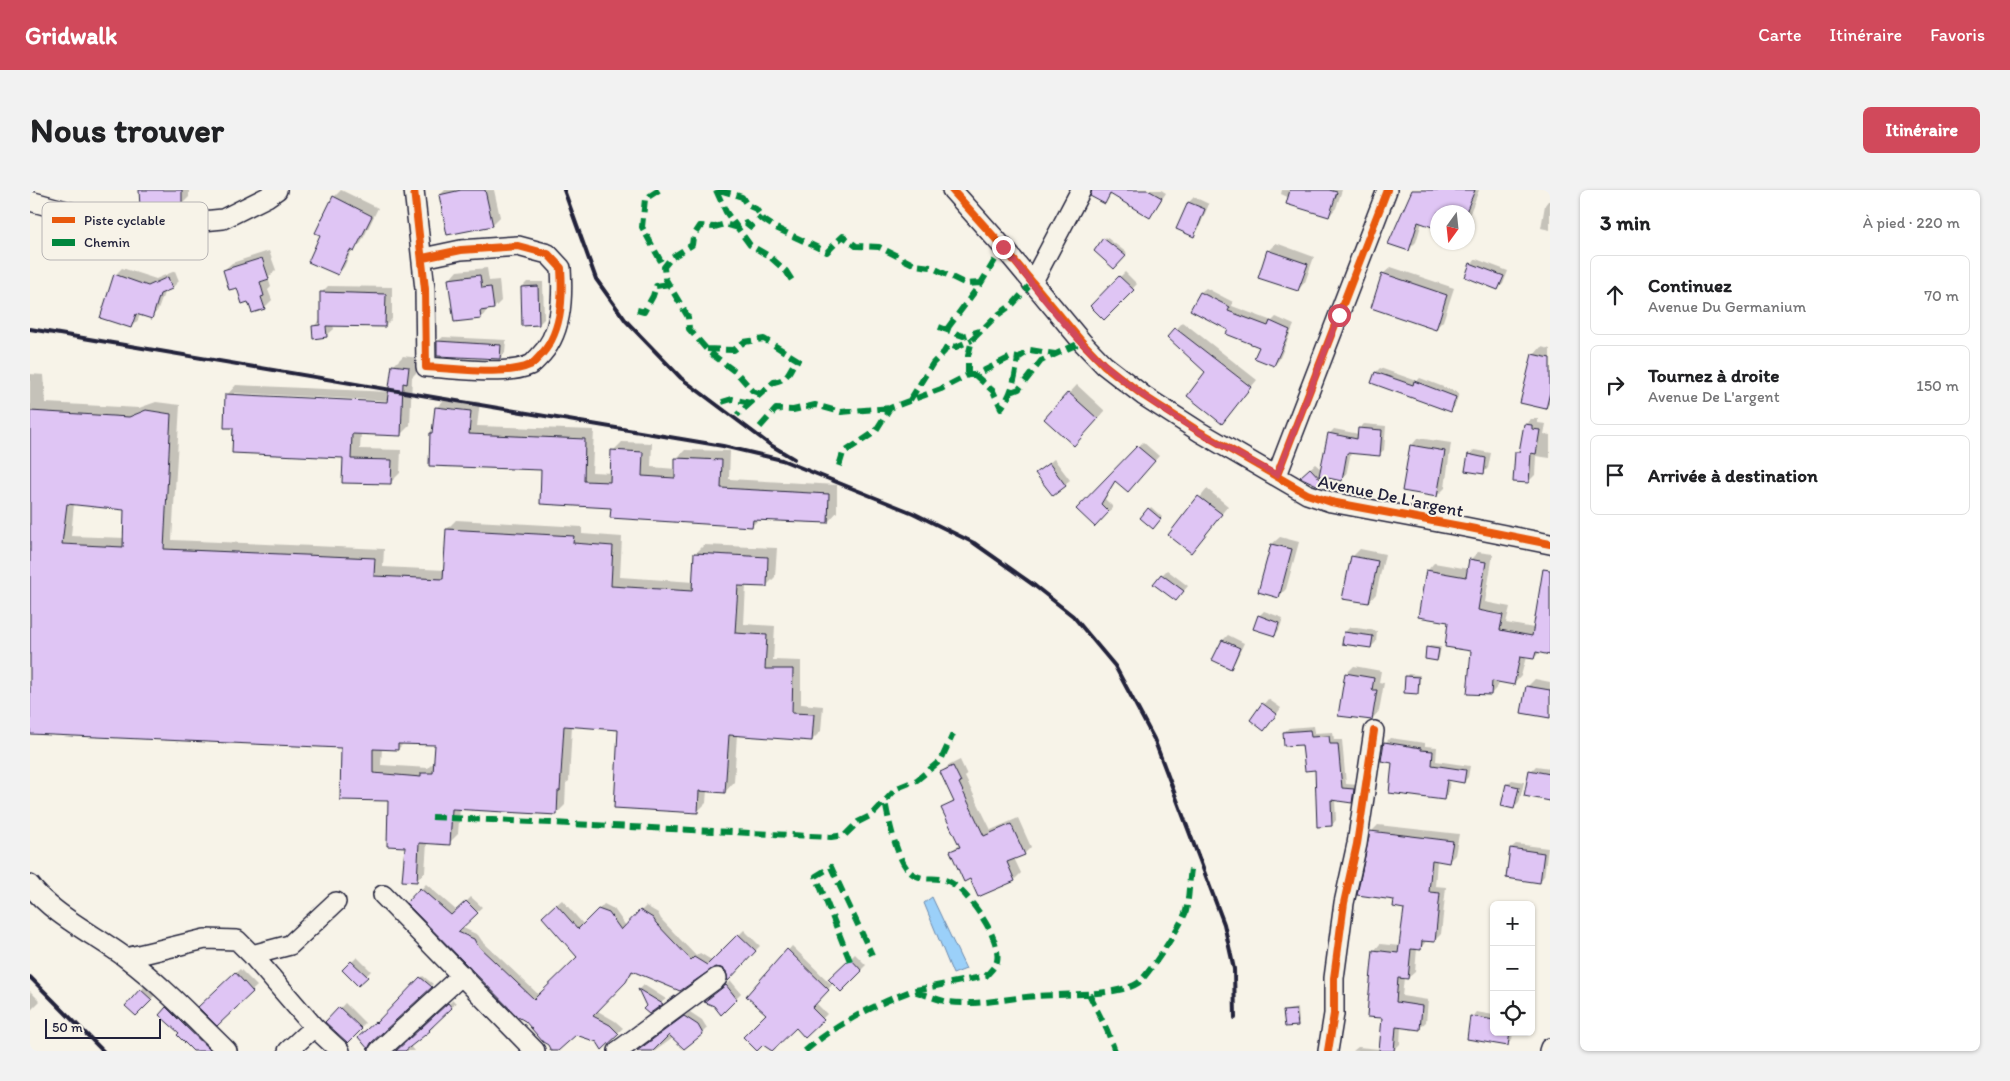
<!DOCTYPE html>
<html lang="fr">
<meta charset="utf-8">
<style>
:root{--surface:#fff;--page:#f2f2f2;--text:#202124;--muted:#757577;--line:#e0e0e0;--accent:#d1495b}
body{margin:0;font-family:Itim,sans-serif;background:var(--page);color:var(--text)}
.controls{position:absolute;right:15px;bottom:15px;display:grid;overflow:hidden;border-radius:8px;box-shadow:0 1px 4px #0004}
.controls button{width:45px;height:45px;display:grid;place-items:center;padding:0;border:0;border-bottom:1px solid var(--line);background:var(--surface);color:var(--text);font:25px sans-serif}
.compass{position:absolute;left:1400px;top:15px;width:45px;height:45px;border-radius:50%;background:var(--surface);box-shadow:0 1px 4px #0004;rotate:195deg}
.scale{position:absolute;left:15px;bottom:12px;width:116px;box-sizing:border-box;padding-left:5px;border:2px solid #22223b;border-top:0;font-size:14px;line-height:18px;white-space:nowrap;color:#22223b;-webkit-text-stroke:4px #f7f3e8;paint-order:stroke}
.stop{position:absolute;width:15px;height:15px;margin:-11px;border:4px solid #d1495b;border-radius:50%;background:#fff}
.stop.end{background:#d1495b;border-color:#fff;box-shadow:0 1px 5px #0008}
.list{margin:0;padding:0;list-style:none}
h2{display:flex;justify-content:space-between;align-items:center;height:65px;margin:0;padding:0 20px;font-size:21px}
h2 small{font-size:16px;font-weight:400;color:var(--muted)}
.list li{display:grid;grid-template-columns:32px 1fr auto;gap:15px;align-items:center;box-sizing:border-box;height:80px;margin:0 10px 10px;padding:0 10px;border:1px solid var(--line);border-radius:8px}
.list b{display:block;font-size:19px;white-space:nowrap}
.list p{margin:0;font-size:16px;white-space:nowrap;color:var(--muted)}
.list em{font-size:16px;font-style:normal;color:var(--muted)}
.icon{flex:none;width:28px;height:28px;fill:none;stroke:currentColor;stroke-width:2;stroke-linecap:round;stroke-linejoin:round}
.map{position:relative;flex:none;width:1520px;height:861px;overflow:hidden;border-radius:8px}
header{display:flex;align-items:center;gap:30px;box-sizing:border-box;height:70px;padding:0 25px;background:var(--accent);color:#fff}
header strong{font-size:24px}
nav{display:flex;gap:28px;margin-inline-start:auto;font-size:18px}
.intro{display:flex;align-items:center;justify-content:space-between;box-sizing:border-box;height:120px;padding:0 30px}
h1{margin:0;font-size:35px}
.button{padding:12px 22px;border-radius:8px;background:var(--accent);color:#fff;font-size:18px;font-weight:700}
main{display:flex;gap:30px;padding:0 30px}
aside{flex:1;background:var(--surface);border-radius:8px;box-shadow:0 1px 4px #0004}
.map>svg:first-child{display:block}
.water{fill:#9bd0f9;stroke:#6b8aad}
.shadow{fill:#0003;fill-rule:evenodd}
.building{fill:#dfc5f4;stroke:#22223b;fill-rule:evenodd}
.lines{fill:none;stroke-linecap:round;stroke-linejoin:round}
.minor-casing{stroke:#22223b;stroke-width:22}
.minor{stroke:#f7f3e8;stroke-width:19}
.rail{stroke:#22223b;stroke-width:4}
.quiet{stroke:#00873e;stroke-width:6;stroke-dasharray:12 6;stroke-linecap:butt}
.cycleway-casing{stroke:#f7f3e8;stroke-width:11}
.cycleway{stroke:#e8590c;stroke-width:8}
.route{stroke:#d1495b;stroke-width:6}
.labels{text-anchor:middle;stroke-width:4;stroke-linejoin:round;paint-order:stroke}
.street-label{font-size:18px;fill:#22223b;stroke:#f7f3e8}
.key{fill:#f7f3e8;stroke:#b7b4b4;stroke-width:1}
.key-label{font-size:14px;fill:#22223b}
</style>
<header>
<strong>Gridwalk</strong>
<nav><a>Carte</a><a>Itinéraire</a><a>Favoris</a></nav>
</header>
<div class="intro"><h1>Nous trouver</h1><a class="button">Itinéraire</a></div>
<main>
<div class="map">
<svg width="1520" height="861" viewBox="0 0 1520 861">
<rect width="100%" height="100%" fill="#f7f3e8"/>
<filter id="ink" filterUnits="userSpaceOnUse"><feTurbulence type="fractalNoise" baseFrequency=".02" numOctaves="2"/><feDisplacementMap in="SourceGraphic" scale="10" xChannelSelector="R" yChannelSelector="G"/><feConvolveMatrix kernelMatrix="1 2 1 2 8 2 1 2 1" color-interpolation-filters="sRGB"/></filter>
<g filter="url(#ink)">
<path class="water" d="M902,707l34,72 -13,5 -29,-71z"/>
<path class="shadow" d="M111,0h48v7l-7,7z
M311,0l37,18 -17,35 -9,7 -8,17 -7,7 -15,-40 12,-37z
M415,0h49l6,27 -8,8 -52,-30z
M1062,0h69l5,3 -16,24 -38,-23 -7,8z
M1252,0h60l-6,18 -7,8 -48,-22z
M1383,0h66l-11,28v-6h-30l-16,10 -6,20 -8,8z
M1164,7l15,7 -11,26 -4,5 -16,-7 11,-26z
M1518,11h2v29l-9,-2 4,-23z
M1076,47l21,16 -13,14 -10,-28z
M1246,53l38,14 -9,25 -7,8 -30,-39z
M239,61l7,19 -8,8 3,9 -3,3 4,10 -8,8 -15,-8 -25,-30 8,-7z
M1446,69l32,12 -5,13 -5,4 -26,-24z
M1361,77l63,21 -11,33 -8,8 -52,-55z
M92,78l34,11 19,-8 4,10 -7,7 -7,2 -7,20 -7,7 -11,-3 -2,6 -7,7 -16,-52z
M457,78l2,13 10,-1 2,21 -7,7 -6,1 -7,9 -31,-39 7,-8z
M1095,82l12,12 -33,34 -13,-12z
M497,92h16l1,37 -5,5 -17,-37z
M298,96l64,1v32l-7,7 -52,-1 1,4 -8,7 -13,-9 7,-7 1,-27z
M1176,98l27,14 -1,4 40,15 4,-4 18,8 -15,35 -5,5 -13,-19 -69,-36 9,-18z
M1153,132l74,58 -35,42 -15,-50 -38,-35z
M413,147l63,3 -1,13 -5,5 -62,-17z
M1511,157l9,2v54l-5,5 -11,-53z
M373,166l16,2 -3,15 -4,4 -2,48 -10,10 -39,-2 -1,16 41,1 -1,23 -10,10 -46,-26 -110,-30 -7,-32 9,-10 154,7 4,-27zM204,203l160,8 -1,2 -159,-7z
M1350,178l37,13 3,-3 39,15 -4,13 -5,5 -74,-39z
M0,184l14,1 2,28 93,5 17,-6 24,3 -8,135 212,9 -1,18 62,3 2,-41 9,-9 126,7v7l40,3 -2,40 74,5 1,-28 9,-9 73,3 -2,29 -9,9 -20,-1 -2,39 31,2 -2,34 28,1v43l22,2 -2,25 -9,9 -75,-6 -3,48 -9,10 -18,-2 -1,13 -9,9 -77,-84 -48,-2 -3,55 -3,2 -1,22 -9,9 -96,-6 -2,26 -9,9 -22,-1 -2,30 -9,9 -10,-36 -17,-45 -46,-54 -313,-13zM44,314l52,5 -1,29 -54,-2zM374,553l32,1 -1,20h-3l-4,4 -47,-3 1,-17 16,1z
M1047,195l28,26 -24,26 -36,-18z
M416,208l34,4 -3,24 117,4 -2,42 20,1 1,-22 9,-9 30,1 -1,24 25,2v-10l9,-9 45,1 -1,28 108,6v27l-9,10 -69,-3 -7,7 -140,-20 -69,-37 -112,-36 3,-2 3,-24z
M1501,229h7v4l8,1 -2,10 6,1v23l-14,-2 -1,19 -7,7 -12,-29 5,-5 4,-23z
M1334,234l22,2 -2,24 -5,4 -28,-2 -5,23 -5,5 -14,-3 -9,8 -16,-9 13,-12 7,6 7,-36 5,-5 25,5v-5z
M1388,248l33,5 -6,45 -8,8 -26,-50z
M1113,252l16,14 -27,30 -16,-6 -11,19 8,8 -18,19 -18,-17z
M1444,260l17,3 -3,15 -5,5 -14,-18z
M1024,269l16,21 -17,14 -16,-21z
M1177,299l21,17 -37,45 -21,-16z
M1121,317l11,10 -9,10 -11,-9z
M1250,347l19,5 -13,47 -7,7 -19,-5 12,-47z
M1330,359l25,5 -9,40 -7,8 -17,-45z
M1448,362l15,2 -8,48 25,5 -4,16 28,5 16,-56v82l-10,-2 -6,6 -8,-1 -5,19 -7,8 -15,-3 -1,5 -7,8 -19,-44 -23,-29 -22,-50 7,-8 35,6 1,-9z
M1137,380l21,16 -12,14 -14,-25z
M1234,421l19,7 -4,12 -5,5 -15,-19z
M1320,437l27,4 -1,11 -5,5 -26,-15z
M1198,445l16,8 -9,19 -5,5 -16,-7 9,-20z
M1400,456l11,1 -2,11 -2,2 -9,-12z
M1324,476l27,5 -2,11 5,1 -5,28 -7,8 -26,-45z
M1378,484l12,1 -1,16 -2,2 -11,-16z
M1505,489l15,3v35l-23,-30z
M1238,509l13,9 -12,17 -18,-5z
M1284,536l1,7 18,-1 1,8h8l4,44 12,1 -2,12 -5,4 -16,-1 1,20 -4,5 -16,-56 -13,-25 -19,-12 5,-4z
M1360,548l35,5v3l12,1 -1,14 34,5 -2,11 -4,5 -14,-3 -2,15 -5,5 -49,-38 -9,-18z
M930,570l7,15 -2,2 26,53 27,-12 13,29 -7,7 -10,4 7,15 -7,7 -43,-3 -20,-26 9,-7 -17,-35 12,-9 -14,-27 7,-7z
M1506,576l14,2v32l-19,-29z
M1482,590l12,2 -5,21 -5,5 -7,-24z
M1348,635l81,9 -4,21 -7,7 -11,-2 -2,26 11,1 -5,47 -7,7 -7,-1 -7,9 -3,-1 -2,24 -7,6h-4l-2,18 26,4 -2,22 -7,6 -18,-2 -1,18 -6,6 2,1h-43l5,-4 22,2 3,-33 -9,-65 6,-7 20,2 6,-38 -10,-9 -24,-68z
M1486,654l32,4 -4,28 -4,5 -29,-33z
M396,694l31,27 14,-14 11,10 -21,20 17,8 4,6 57,54 40,-38 -31,-45 14,-12 22,25 20,-21 10,5 12,17 20,-20 12,7 3,6 35,37 4,-3 13,8 31,-31 16,16 -32,32 -1,-8 -5,-4 -88,4 -3,5 -35,35 19,11 8,7 -21,20 -4,-7 -22,-8 -20,18h-4l-3,-7 -141,-141z
M1501,743h4l-4,27z
M762,756l40,39 -17,17 12,12 -22,22 -9,-10 -25,24 -8,-7 5,-30 -20,-17z
M825,764l11,11 -25,25 -11,-11z
M327,767l14,14 -13,13 -14,-14z
M210,779l17,17 -40,38 -17,-17z
M393,786l10,8 -60,56 -5,7 -9,-10 18,-16 2,1z
M701,791l10,12 -20,20 -6,-8 -9,-4z
M116,795l10,9 -20,20 -10,-8z
M614,795l22,14 -17,13 -10,-22z
M0,801l10,10 -10,10z
M423,810l3,3 -23,22 1,1 -5,5 -19,15 4,5h-17z
M315,813l20,20 -17,18 -21,-19z
M139,816l47,45h-18l-38,-36z
M1268,818l1,14 -2,2 -13,-12 2,-2z
M660,822l12,8 5,8 -5,5 -18,-3 -29,21h-17z
M1446,822l18,3v17h19l-1,8 -5,4 -35,-27z"/>
<path class="building" d="M109,0h43v15l-42,2z
M431,0h24l8,36 -46,9 -8,-40z
M1062,0h56l14,8 -12,20 -40,-24 -5,10 -15,-8z
M1260,0h39l8,2 -8,25 -43,-13z
M1382,0h63l-9,22h-28v17l-20,-7 -9,29 -21,-7z
M303,6l39,20 -18,36 -4,-2 -12,25 -30,-13 12,-27 -5,-2z
M1158,12l17,7 -11,28 -18,-8z
M1073,48l23,18 -12,13 -20,-18z
M1237,60l41,14 -10,27 -40,-13z
M232,68l7,21 -9,3 4,14 -3,1 4,12 -13,4 -4,-11 -6,2 -5,-16 -8,2 -6,-20z
M1440,73l34,13 -6,14 -33,-13z
M1352,83l65,22 -11,35 -65,-22z
M84,84l34,12 20,-9 4,12 -12,5 -8,25 -16,-5 -5,14 -31,-10z
M450,85l2,13 9,-1 3,22 -14,2 1,8 -27,3 -6,-43z
M1089,86l15,14 -30,30 -14,-14z
M508,96l1,39 -17,1 -1,-39z
M290,102l66,2 -1,33 -59,-1 1,11 -14,2 -1,-13 8,-1z
M1170,102l30,15 -2,4 40,15 2,-5 20,9 -16,36 -20,-8 5,-11 -33,-13 2,-4 -38,-20z
M1145,138l76,59 -29,37 -35,-28 18,-24 -38,-35z
M407,151l64,4 -1,14 -63,-3z
M1502,164l18,4v34l-4,17 -26,-6z
M362,175l17,2 -2,17 -4,-1 -2,53 -49,-2 -1,25 41,1 -1,24 -49,-1 1,-25 -111,-5 1,-25h-9l1,-34 162,8z
M1345,182l38,13 1,-4 42,16 -5,15 -80,-29z
M1038,202l30,27 -24,27 -30,-27z
M405,217l36,4 -2,23 116,5 -1,42 26,1 1,-32 32,2 -1,24 33,2v-20l47,2 -1,28 108,6 -1,29 -75,-3 -1,7 -142,-9 1,-10 -71,-4 1,-34 -112,-4 1,-33h2z
M116,220l25,4 -7,135 211,9 -1,18 69,3 3,-50 128,7 -1,7 40,3 -2,40 81,5 2,-38 74,4 -1,30 -29,-1 -3,47 32,2 -2,34h28l-1,44 22,1 -2,27 -83,-6 -4,58 -26,-2 -1,22 -84,-5 4,-78 -54,-4 -4,65h-2l-1,24 -105,-6 -2,36 -31,-2 -2,39 -15,-1 3,-34 -18,-1 1,-45 -48,-1 1,-52 -311,-14v-323l99,6zM37,314l57,6 -1,37 -61,-3zM368,554l37,1 -2,28h-12v4l-48,-4v-24l25,1z
M1494,234l8,1v4l8,1 -4,24 -5,-1 -2,30 -16,-1 2,-30h4z
M1328,238l24,2 -2,26 -33,-3 -5,28 -23,-5 9,-43 29,6z
M1380,255l35,6 -8,46 -35,-6z
M1107,256l18,15 -27,31 -13,-11 -14,23 8,8 -14,15 -19,-18z
M1438,264l18,4 -2,16 -19,-3z
M1019,273l17,23 -13,10 -18,-23z
M1280,278l13,14 -4,4 -19,-9z
M1168,306l24,18 -31,39 -23,-18z
M1118,318l13,11 -8,10 -13,-11z
M1241,354l21,5 -13,49 -21,-6z
M1321,366l27,5 -9,42 -27,-4z
M1439,369l17,3 -8,48 25,5 -3,15 32,6 11,-67 7,1v85l-14,-3 -2,7 -14,-2 -6,28 -22,-4 -1,14 -24,-1 4,-43 -26,-4 3,-25 -30,-5 8,-47 40,7z
M1131,384l23,17 -8,10 -23,-17z
M1228,425l21,8 -4,13 -22,-7z
M1314,442l29,4 -2,12 -29,-4z
M1192,450l18,8 -9,21 -19,-9z
M1396,457l13,2 -2,12 -12,-2z
M1315,483l29,5 -2,12h5l-5,30 -34,-4z
M1375,486l14,1 -1,17 -14,-1z
M1496,496l24,4v28l-29,-5z
M1232,513l15,11 -13,17 -14,-11z
M1280,540l1,7 18,-1 1,8h8l4,44 12,1 -2,14 -21,-3 1,26 -15,1 -2,-57 -10,1 -3,-26 -18,1 -1,-14z
M1354,552l37,6v2l12,1 -1,14 34,5 -2,13 -17,-3 -3,20 -55,-7 3,-30 -11,-2z
M923,576l8,16 -2,1 25,53 27,-12 14,31 -18,7 8,19 -37,16 -8,-18 -6,3 -14,-31 10,-4 -19,-39 13,-6 -14,-30z
M1499,580l21,4v27l-26,-5z
M1476,594l13,3 -5,22 -13,-3z
M1340,641l83,10 -4,22 -17,-3 -3,32 11,1 -5,49 -13,-1 -1,9 -10,-1 -3,30 -10,-1 -2,24 26,4 -2,24 -24,-3 -2,24h-15l3,-33 -15,-1 1,-14 5,-53 25,3 6,-44 -11,-2 1,-7 -37,-5z
M1480,658l34,5 -4,30 -34,-5z
M390,698l31,27 15,-14 12,12 -20,19 16,7 3,6 57,54 43,-42 -35,-40 14,-13 22,25 20,-20 11,4 12,17 19,-20 13,8 3,5 35,37 3,-3 13,8 31,-31 18,17 -28,30 -2,-10 -5,-3 -6,-1 -35,24 -48,-20 -6,11 -33,34 17,9 9,9 -17,16 -5,-8 -21,-7 -18,16h-7l-3,-6 -5,-3 -18,-21 -7,-4 -112,-114z
M757,759l42,41 -17,18 12,12 -19,18 -9,-10 -24,23 -9,-6 -6,6 -14,-14 23,-23 -20,-18z
M820,768l12,13 -21,21 -13,-13z
M321,771l17,16 -10,9 -16,-16z
M205,782l18,20 -36,34 -19,-19z
M390,787l12,10 -61,56 -3,6 -10,-12 17,-15 1,1z
M696,795l11,14 -16,16 -7,-9 -10,-4z
M110,799l12,11 -16,16 -11,-10z
M608,799l25,15 -14,10 -6,-5 3,-3z
M418,813l4,5 -23,22 1,1 -25,20h-9z
M136,817l16,16 29,28h-18l-16,-16 2,-2 -20,-18z
M309,817l23,22 -14,14 -23,-21z
M1266,820l2,16 -13,1 -2,-16z
M654,826l14,9 5,9 -19,15 -15,-14 -16,16h-16z
M1440,826l24,4v12h16l-2,14 -41,-7z"/>
<g class="lines">
<defs>
<path id="minor" d="M384,0l11,99 1,78c26,1 81,9 104,-2 3,-1 6,-5 8,-7 24,-23 25,-59 23,-90l-13,-14 -30,-8 -57,4 -38,8
M922,0l51,57 79,95 22,23 40,31 56,36 107,62 24,8 134,25 85,17
M0,11l76,21 56,3 61,-6 44,-22 10,-7
M1002,93l49,-93
M1247,285l110,-285
M0,695c21,29 67,51 96,73 37,28 68,61 101,93
M353,705l152,156
M222,765l38,-10 46,-43
M96,768l79,-19 32,1 15,15 62,72 26,24
M258,861l26,-24
M349,861l83,-76
M588,861l99,-73
M1298,861l6,-37v-36l10,-75 13,-59 17,-113
M1519,861l1,-3"/>
</defs>
<use href="#minor" class="minor-casing"/>
<use href="#minor" class="minor"/>
<path class="rail" d="M534,0l32,89 30,42 55,57 88,66 25,15
M0,139l693,117 59,14 131,53 61,30 61,43 38,30 42,50 39,73 70,185 10,45 1,49
M0,787l73,74"/>
<path class="quiet" d="M629,0l-14,9 -3,28 22,40
M686,0l10,22 24,33 19,11 17,15 7,11
M689,0l23,7 5,8 9,4 8,11 12,8 51,24 16,-16 13,10 23,1 36,18 16,2 35,17 15,-1
M607,120l7,2 9,-16 3,-10 13,-2
M909,137l24,9 17,-5
M917,139l34,-46 22,-36
M677,159l27,1 10,-8 20,-3 34,21c-10,8 -7,19 -24,22l-37,33
M938,185v-19l4,-16 23,-23 18,-13 19,-21
M945,185l18,16 8,17c12,-15 14,-31 17,-50
M981,202l8,-3 22,-28 41,-19
M731,204l-8,-3 -16,-18 -28,-21 -20,-23 -1,-12 -23,-39 -1,-11 7,-9 21,-13 1,-8 7,-11 15,1 10,-3 13,4 8,-5 5,4 10,-10
M880,210l23,-37 11,-11 4,-7 8,2 16,-7
M692,212l10,-3 18,4
M730,237l16,-18 17,1 22,-5 26,7 49,-4
M809,276l4,-13 32,-21 15,-24 51,-19 27,-14h7l36,-18 7,1 12,-8 25,4
M402,627l399,20 14,-2 13,-13 14,-7 25,-27 20,-8 24,-20 12,-26
M820,771l-34,-85 15,-9 41,88
M886,802c10,3 22,8 33,10 28,4 59,-4 87,-6 24,-2 83,0 102,-13 10,-7 44,-59 48,-72 3,-13 3,-29 5,-42
M1059,804l18,36 8,21
M775,861c30,-26 69,-46 106,-60l75,-15c4,-5 9,-9 11,-15 5,-22 -29,-69 -47,-79 -13,-7 -28,1 -40,-10 -13,-11 -22,-54 -25,-71"/>
<defs>
<path id="cycleway" d="M384,0l11,99 1,78c26,1 81,9 104,-2 3,-1 6,-5 8,-7 24,-23 25,-59 23,-90l-13,-14 -30,-8 -57,4 -38,8
M922,0l51,57 79,95 22,23 40,31 56,36 107,62 24,8 134,25 85,17
M1247,285l110,-285
M1298,861l6,-37v-36l10,-75 13,-59 17,-113"/>
</defs>
<use href="#cycleway" class="cycleway-casing"/>
<use href="#cycleway" class="cycleway"/>
</g>
</g>
<g class="lines" filter="url(#ink)">
<path class="route" d="M973,57c32,40 63,84 102,118 51,45 113,79 172,110l62,-160"/>
</g>
<g class="labels">
<g class="street-label">
<text transform="translate(1361 306) rotate(12)" y="6">Avenue De L'argent</text>
</g>
</g>
<rect x="12" y="12" width="166" height="58" rx="8" class="key"/>
<rect x="22" y="27" width="23" height="6" fill="#e8590c"/>
<rect x="22" y="49" width="23" height="7" fill="#00873e"/>
<g class="key-label">
<text x="54" y="35">Piste cyclable</text>
<text x="54" y="57">Chemin</text>
</g>
</svg>
<div class="controls">
<button>+</button>
<button>−</button>
<button><svg class="icon" aria-label="locate" viewBox="0 0 24 24"><circle cx="12" cy="12" r="6"/><path d="M12 2v4M12 18v4M2 12h4M18 12h4"/></svg></button>
</div>
<svg class="compass" viewBox="-18 -18 36 36"><path d="M0-13l5 13h-10z" fill="#e53935"/><path d="M0 13l5-13h-10z" fill="#757577"/></svg>
<div class="scale">50 m</div>
<div class="stop" style="left:1309px;top:125px"></div>
<div class="stop end" style="left:973px;top:57px"></div>
</div>
<aside>
<h2>3 min<small>À pied · 220 m</small></h2>
<ul class="list">
<li><svg class="icon" aria-label="ahead" viewBox="0 0 24 24"><path d="M12 20V5M6 11l6-6 6 6"/></svg><div><b>Continuez</b><p>Avenue Du Germanium</p></div><em>70 m</em></li>
<li><svg class="icon" aria-label="right" viewBox="0 0 24 24"><path d="M7 20v-9h11M14 6l5 5-5 5"/></svg><div><b>Tournez à droite</b><p>Avenue De L'argent</p></div><em>150 m</em></li>
<li><svg class="icon" aria-label="arrive" viewBox="0 0 24 24"><path d="M6 21V4h12l-3 4 3 4H6"/></svg><div><b>Arrivée à destination</b></div></li>
</ul>
</aside>
</main>
